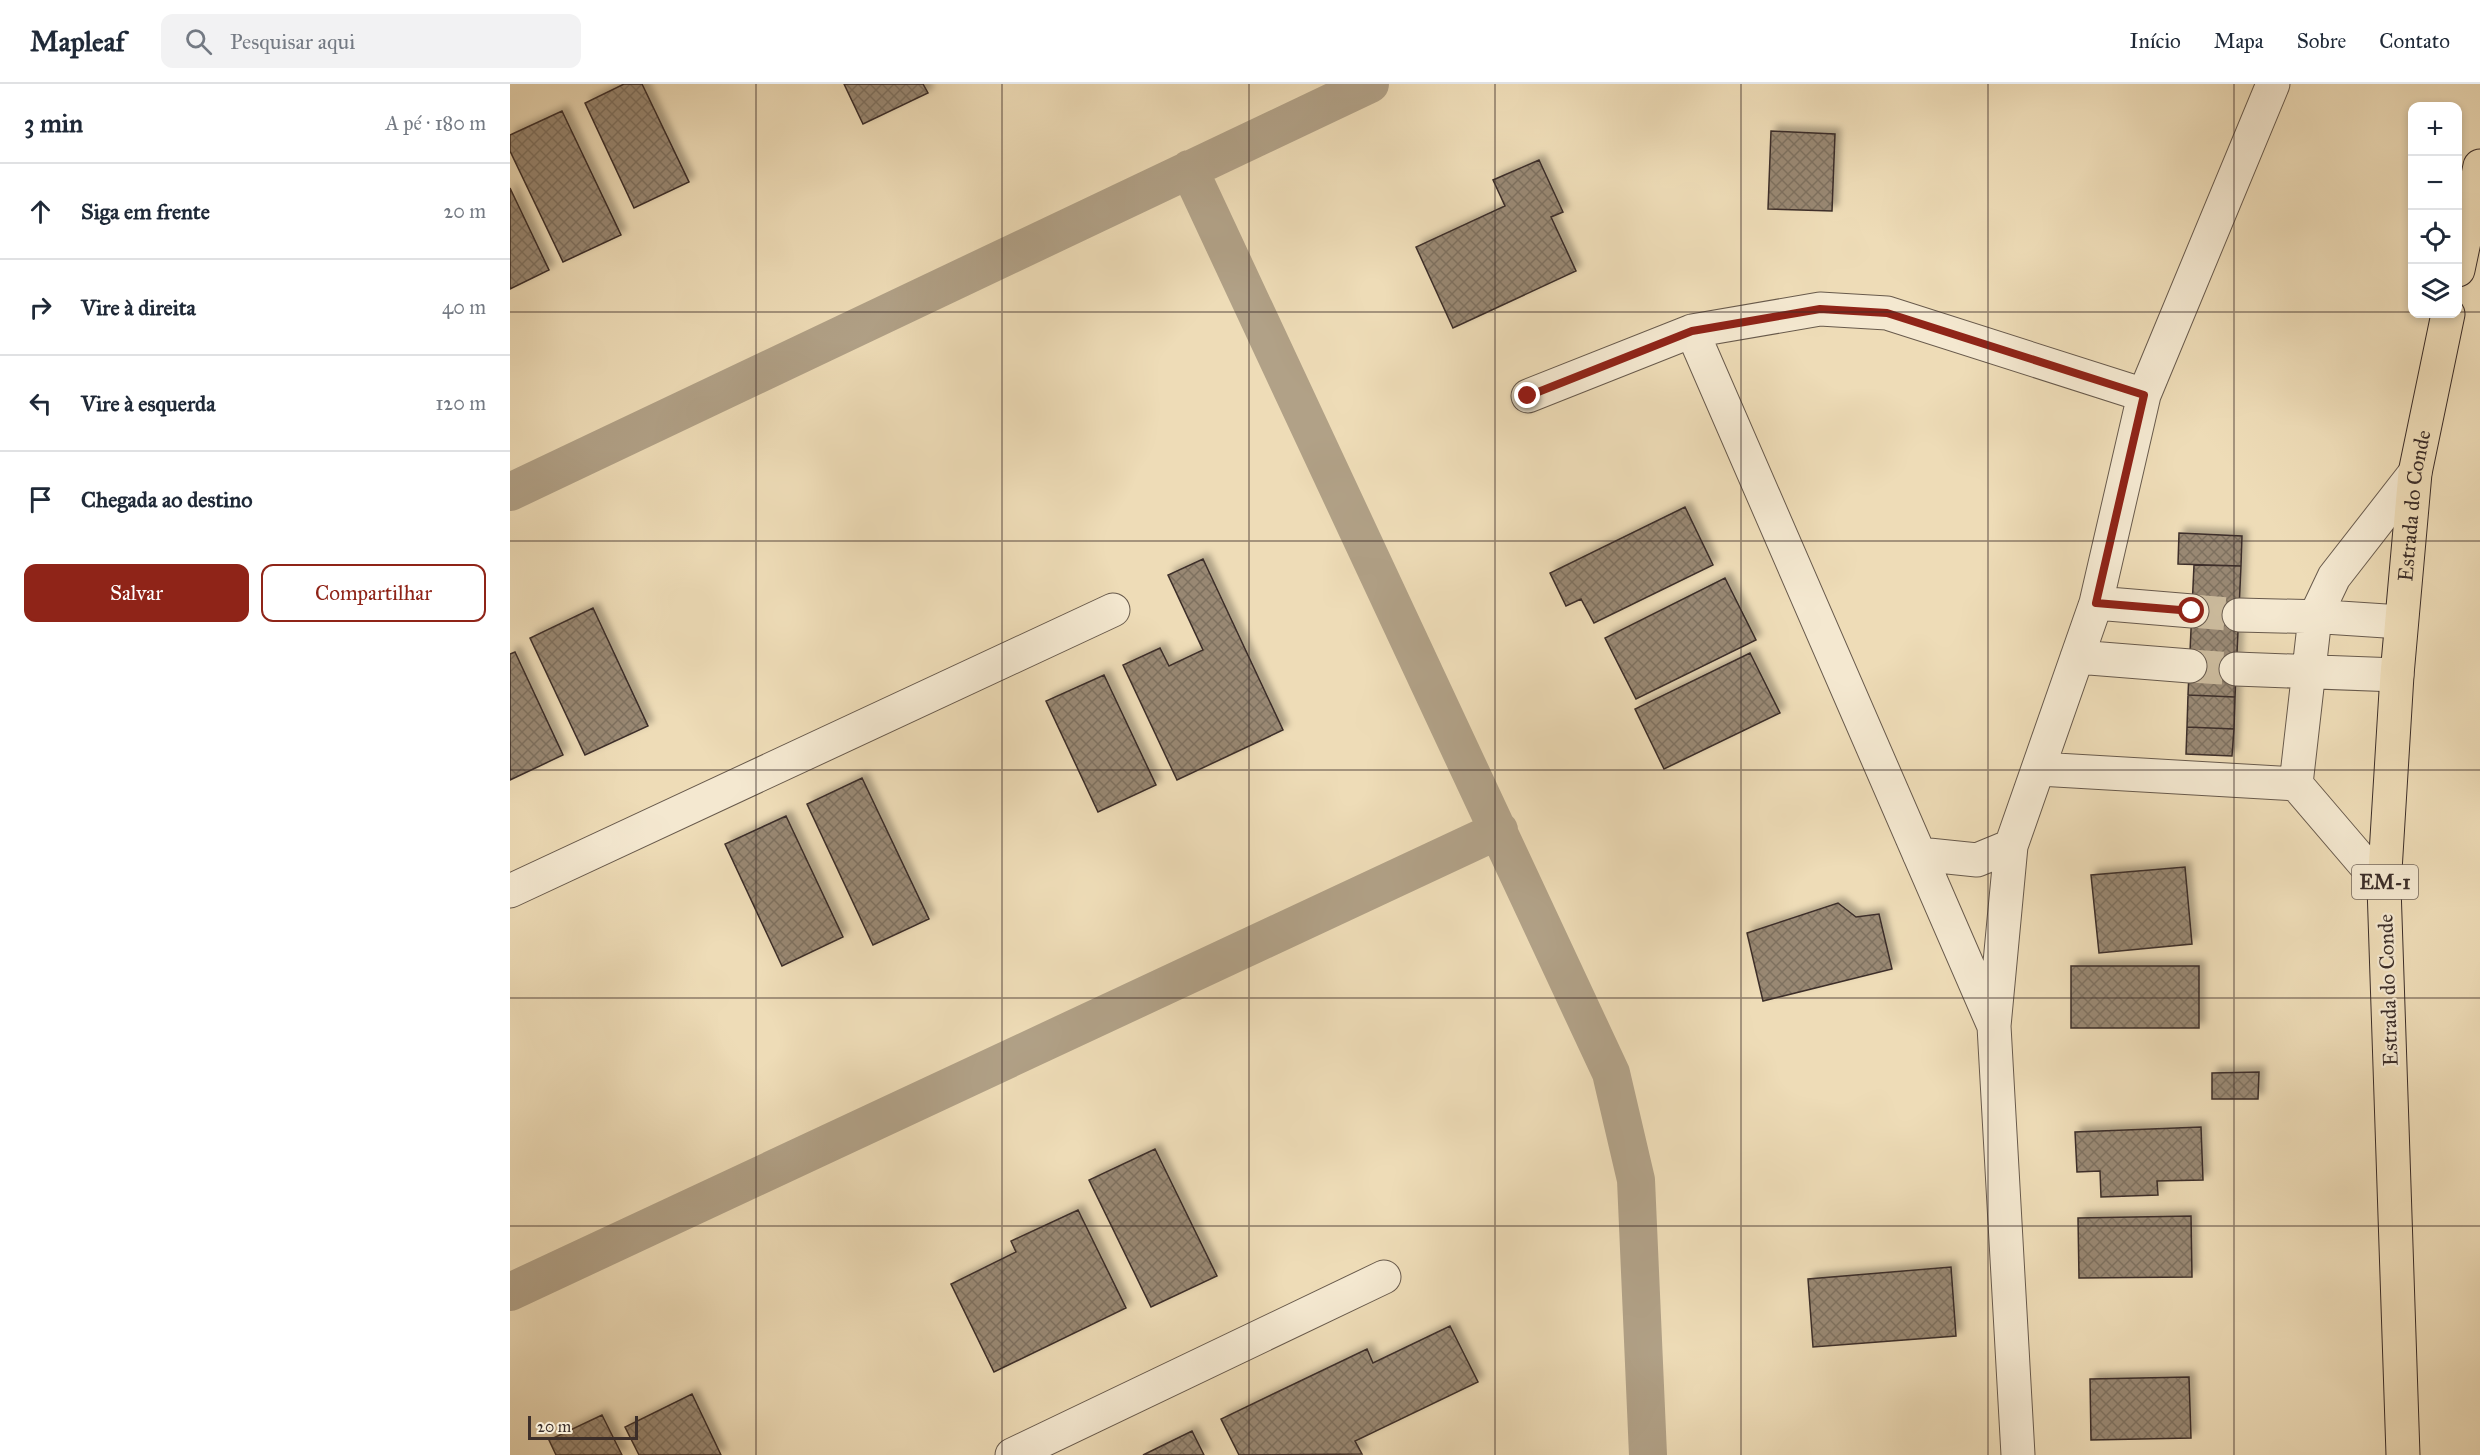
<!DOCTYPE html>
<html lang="pt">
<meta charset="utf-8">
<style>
:root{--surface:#fff;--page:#f2f2f3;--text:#1f2937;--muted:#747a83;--line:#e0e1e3;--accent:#8f2418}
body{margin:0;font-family:"IM FELL Great Primer",serif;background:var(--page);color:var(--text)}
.controls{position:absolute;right:18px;top:18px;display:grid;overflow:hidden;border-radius:12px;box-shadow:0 3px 9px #0003}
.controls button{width:54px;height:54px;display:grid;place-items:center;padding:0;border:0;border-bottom:2px solid var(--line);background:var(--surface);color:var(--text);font:30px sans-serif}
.scale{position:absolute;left:18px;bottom:15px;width:110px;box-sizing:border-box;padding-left:6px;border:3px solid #3c2e29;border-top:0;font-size:16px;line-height:21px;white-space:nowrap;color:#3c2e29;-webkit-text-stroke:4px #f4e8d0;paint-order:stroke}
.stop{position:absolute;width:18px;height:18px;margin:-14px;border:4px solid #8f2418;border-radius:50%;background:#fff}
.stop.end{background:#8f2418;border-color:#fff;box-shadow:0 2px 6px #0008}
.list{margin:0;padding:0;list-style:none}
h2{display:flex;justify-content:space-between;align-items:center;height:78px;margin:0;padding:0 24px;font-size:26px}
h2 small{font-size:20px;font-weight:400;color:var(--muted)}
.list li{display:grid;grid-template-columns:39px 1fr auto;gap:18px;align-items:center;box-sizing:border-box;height:96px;padding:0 24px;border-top:2px solid var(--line)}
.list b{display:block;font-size:22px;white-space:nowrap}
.list em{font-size:20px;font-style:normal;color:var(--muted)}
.actions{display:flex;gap:12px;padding:18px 24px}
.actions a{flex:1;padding:14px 0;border:2px solid var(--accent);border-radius:12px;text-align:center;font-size:21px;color:var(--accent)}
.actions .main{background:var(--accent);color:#fff}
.icon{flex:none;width:33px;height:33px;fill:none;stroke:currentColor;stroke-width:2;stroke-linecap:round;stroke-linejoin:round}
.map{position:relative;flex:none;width:1970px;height:1371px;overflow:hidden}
header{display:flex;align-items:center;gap:36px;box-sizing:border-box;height:84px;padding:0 30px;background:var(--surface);border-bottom:2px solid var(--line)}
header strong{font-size:28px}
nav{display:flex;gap:33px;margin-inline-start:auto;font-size:21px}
.search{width:420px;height:54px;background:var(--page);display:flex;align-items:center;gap:15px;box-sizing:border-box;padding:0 21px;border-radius:12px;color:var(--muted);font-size:22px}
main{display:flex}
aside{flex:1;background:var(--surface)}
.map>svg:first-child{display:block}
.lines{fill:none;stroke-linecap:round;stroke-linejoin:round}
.canal{stroke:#b1a187;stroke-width:38}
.building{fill:url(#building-cross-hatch);stroke:#3c2e29;stroke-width:1.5;filter:url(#shadow)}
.minor-tunnel{stroke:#cab99b;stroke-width:33;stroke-dasharray:33 16;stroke-linecap:butt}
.minor-casing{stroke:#685a4c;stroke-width:35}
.major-casing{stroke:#3c2e29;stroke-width:35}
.minor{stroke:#f4e8d0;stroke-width:33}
.major{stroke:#eedcb7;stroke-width:33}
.route{stroke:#8f2418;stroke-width:8}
.grid{fill:none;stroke:#3c2e29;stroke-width:1.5;stroke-opacity:0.55}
.labels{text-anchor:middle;stroke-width:4.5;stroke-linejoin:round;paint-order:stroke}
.shield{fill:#f4e8d0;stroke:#73665b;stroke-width:1.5}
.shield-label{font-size:20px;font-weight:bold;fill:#3c2e29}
.street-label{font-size:21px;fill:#3c2e29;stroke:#f4e8d0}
</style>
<header>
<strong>Mapleaf</strong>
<div class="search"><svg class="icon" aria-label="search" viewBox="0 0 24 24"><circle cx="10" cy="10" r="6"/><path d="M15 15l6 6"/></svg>Pesquisar aqui</div>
<nav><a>Início</a><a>Mapa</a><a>Sobre</a><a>Contato</a></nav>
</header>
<main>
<aside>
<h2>3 min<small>A pé · 180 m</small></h2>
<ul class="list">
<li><svg class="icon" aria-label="ahead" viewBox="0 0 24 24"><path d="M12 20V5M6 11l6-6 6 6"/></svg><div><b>Siga em frente</b></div><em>20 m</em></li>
<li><svg class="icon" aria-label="right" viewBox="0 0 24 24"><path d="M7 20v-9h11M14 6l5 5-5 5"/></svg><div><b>Vire à direita</b></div><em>40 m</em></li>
<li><svg class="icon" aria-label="left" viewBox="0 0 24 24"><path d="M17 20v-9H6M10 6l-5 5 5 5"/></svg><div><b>Vire à esquerda</b></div><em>120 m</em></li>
<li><svg class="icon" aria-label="arrive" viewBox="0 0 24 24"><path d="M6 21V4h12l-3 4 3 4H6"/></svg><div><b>Chegada ao destino</b></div></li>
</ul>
<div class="actions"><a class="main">Salvar</a><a>Compartilhar</a></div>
</aside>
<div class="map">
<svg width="1970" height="1371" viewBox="0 0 1970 1371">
<defs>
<pattern id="building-cross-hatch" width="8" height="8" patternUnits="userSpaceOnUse" patternTransform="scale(1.5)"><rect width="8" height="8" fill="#998873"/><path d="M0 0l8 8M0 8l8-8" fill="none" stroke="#7e705e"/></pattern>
<filter id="shadow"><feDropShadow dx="5.5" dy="-5.5" stdDeviation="3" flood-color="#0004"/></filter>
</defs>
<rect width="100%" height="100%" fill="#eedcb7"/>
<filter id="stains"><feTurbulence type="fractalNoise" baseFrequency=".00333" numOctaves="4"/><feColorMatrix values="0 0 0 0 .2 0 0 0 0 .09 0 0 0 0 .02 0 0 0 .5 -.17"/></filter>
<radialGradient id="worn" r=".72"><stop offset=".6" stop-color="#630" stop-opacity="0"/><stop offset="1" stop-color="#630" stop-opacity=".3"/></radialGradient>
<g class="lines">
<path class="canal" d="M679,85l422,904 25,107 12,275
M0,408l860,-408
M0,1208l989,-462"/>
</g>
<path class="building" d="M114,0h18l47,98 -55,26 -49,-105z
M334,0h79l5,9 -65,31z
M52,27l59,124 -58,27 -53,-111v-16z
M1261,47l64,3 -3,77 -64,-2z
M1029,76l24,52 -12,5 25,54 -123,57 -37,-81 89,-41 -12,-26z
M0,104l39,82 -39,19z
M1175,423l28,58 -119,58 -13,-24 -15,7 -16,-33z
M1669,449l63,3 -1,30 -63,-2z
M693,475l80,171 -106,50 -54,-115 37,-17 9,18 34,-16 -35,-75z
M1684,481l47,1 -6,131 -47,-2z
M1215,494l31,62 -120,59 -31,-61z
M83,524l55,118 -63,29 -55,-117z
M5,568l48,103 -53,25v-126z
M1240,569l30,60 -116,56 -29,-60z
M594,591l52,110 -58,27 -52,-111z
M1678,611l47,2 -1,32 -47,-2z
M1677,643l47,2 -2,27 -46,-2z
M352,694l67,141 -56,26 -66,-141z
M276,732l57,121 -61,29 -57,-122z
M1675,783l7,77 -93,9 -8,-78z
M1328,819l18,14 23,-3 13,55 -129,32 -16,-68z
M1561,882h128v62h-128z
M1749,988l-1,27h-46v-26z
M1691,1043l2,53 -46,1 1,14 -57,2 -1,-26 -23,1 -2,-40z
M645,1065l62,127 -66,31 -62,-127z
M568,1126l48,98 -132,64 -43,-88 65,-32 -5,-11z
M1681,1132l1,61 -113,1 -1,-60z
M1441,1183l5,69 -143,11 -5,-68z
M940,1242l28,56 -123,59 7,13 -123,1 -18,-36 146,-70 6,14z
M1679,1293l2,61 -100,2 -1,-61z
M182,1310l29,61h-82l-14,-28z
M92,1331l20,40h-66l-7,-15z
M682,1347l12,24h-61z"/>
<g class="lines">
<path class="minor-tunnel" d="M1682,527l47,4
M1680,582l46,3"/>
<defs>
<path id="minor" d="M1182,247l301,693
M1018,312l164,-65 128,-22 67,4 257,82
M1586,519l96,8
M1729,531l86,2 76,5
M1567,573l113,9
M1726,585l161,6
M1529,685l257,15 88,103
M1786,700l19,-167 19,-40 81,-104
M1409,770l58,6 34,-14
M0,807l603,-281
M502,1371l372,-178
M1508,1371l-24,-429 17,-180 85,-243 48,-208 129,-311"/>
<g id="major">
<path d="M1948,186l22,-104"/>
<path id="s1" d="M1893,1371l-19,-568 13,-212 18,-202 33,-159"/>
</g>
</defs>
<use href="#minor" class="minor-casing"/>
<use href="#major" class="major-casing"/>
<use href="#minor" class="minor"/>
<use href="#major" class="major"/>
</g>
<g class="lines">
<path class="route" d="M1018,312l164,-65 128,-22 67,4 257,82 -48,208 96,8"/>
</g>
<path class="grid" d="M246,0v1371M492,0v1371M739,0v1371M985,0v1371M1231,0v1371M1478,0v1371M1724,0v1371M0,228h1902M1948,228h22M0,457h1970M0,686h1970M0,914h1970M0,1142h1970"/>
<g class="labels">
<rect class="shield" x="1842" y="781" width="66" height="34" rx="4.5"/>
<g class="shield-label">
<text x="1875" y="805">EM-1</text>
</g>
<g class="street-label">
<text dy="7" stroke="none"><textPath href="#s1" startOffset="951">Estrada do Conde</textPath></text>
<text transform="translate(1878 906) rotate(-92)" y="7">Estrada do Conde</text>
</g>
</g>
<rect width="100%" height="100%" filter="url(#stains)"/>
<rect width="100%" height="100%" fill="url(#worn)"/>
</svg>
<div class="controls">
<button>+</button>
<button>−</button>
<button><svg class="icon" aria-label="locate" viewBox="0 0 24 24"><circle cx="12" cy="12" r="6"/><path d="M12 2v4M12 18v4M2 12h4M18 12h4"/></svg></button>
<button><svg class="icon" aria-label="layers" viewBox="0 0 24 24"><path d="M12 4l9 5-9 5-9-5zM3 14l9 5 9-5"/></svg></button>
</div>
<div class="scale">20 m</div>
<div class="stop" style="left:1682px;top:527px"></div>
<div class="stop end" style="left:1018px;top:312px"></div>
</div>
</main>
